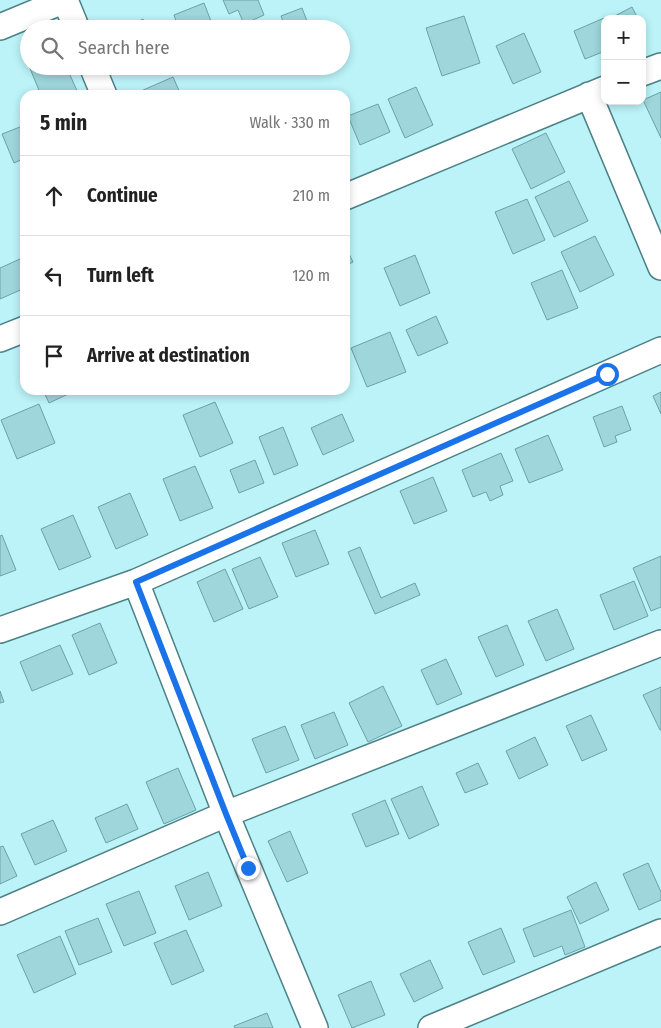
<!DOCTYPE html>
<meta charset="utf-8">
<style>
:root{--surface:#fff;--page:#f2f2f2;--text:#222;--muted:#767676;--line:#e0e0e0}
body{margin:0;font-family:"Fira Sans Condensed",sans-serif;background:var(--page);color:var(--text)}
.controls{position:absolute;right:15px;top:15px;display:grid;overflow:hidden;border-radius:10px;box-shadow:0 2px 8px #0003}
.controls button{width:45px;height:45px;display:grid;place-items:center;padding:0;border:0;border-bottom:1px solid var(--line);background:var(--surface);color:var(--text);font:25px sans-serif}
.stop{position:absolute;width:15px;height:15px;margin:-11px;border:4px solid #1a73e8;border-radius:50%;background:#fff}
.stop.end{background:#1a73e8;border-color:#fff;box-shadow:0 1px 5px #0008}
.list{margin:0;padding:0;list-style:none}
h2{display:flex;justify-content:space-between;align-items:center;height:65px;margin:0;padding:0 20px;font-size:21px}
h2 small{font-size:16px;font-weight:400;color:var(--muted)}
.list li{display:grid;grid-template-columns:32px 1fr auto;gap:15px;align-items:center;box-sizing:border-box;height:80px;padding:0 20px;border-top:1px solid var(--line)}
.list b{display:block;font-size:19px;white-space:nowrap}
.list em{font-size:16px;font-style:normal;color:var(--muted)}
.icon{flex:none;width:28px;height:28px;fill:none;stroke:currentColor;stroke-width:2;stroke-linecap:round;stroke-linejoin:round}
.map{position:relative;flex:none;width:661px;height:1028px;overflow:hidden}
.search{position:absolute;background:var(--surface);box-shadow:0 2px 8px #0003;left:20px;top:20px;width:330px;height:55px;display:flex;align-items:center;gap:12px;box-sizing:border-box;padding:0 18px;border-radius:28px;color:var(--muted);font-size:19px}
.panel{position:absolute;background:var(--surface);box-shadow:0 2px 8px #0003;left:20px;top:90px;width:330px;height:305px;border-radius:15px}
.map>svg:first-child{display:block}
.building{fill:#9ed6db;stroke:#6ca2a7}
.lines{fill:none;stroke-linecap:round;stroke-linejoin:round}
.minor-casing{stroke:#4c8186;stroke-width:28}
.minor{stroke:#fff;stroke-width:25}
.route{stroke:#1a73e8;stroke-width:6}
</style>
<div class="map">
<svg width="661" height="1028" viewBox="0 0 661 1028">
<rect width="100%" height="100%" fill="#bbf3f8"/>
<path class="building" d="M223,0h35l6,15 -20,9 -6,-14 -9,4z
M204,3l10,26h-35l-5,-14z
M632,7l6,12h-29z
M302,8l8,21h-24l-5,-13z
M464,16l16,47 -38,13 -16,-48z
M604,18l1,33 -20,8 -11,-28z
M143,19l5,10h-22v-1z
M524,33l17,39 -28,12 -17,-38z
M29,66h37l12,27 -4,2h-33z
M173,77l8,18h-39l-1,-4z
M416,87l17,38 -28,13 -17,-39z
M661,92v46l-18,-38z
M378,104l12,28 -30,13 -12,-29z
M25,125v33l-11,5 -12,-29z
M546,133l19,39 -34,17 -19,-40z
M569,181l19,40 -34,16 -19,-40z
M527,199l18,41 -32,14 -18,-42z
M595,236l19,39 -34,17 -19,-40z
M345,245l8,17 -8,4z
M415,255l15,38 -30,13 -16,-38z
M20,259l5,11v18l-25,11v-31z
M562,270l16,38 -31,12 -16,-37z
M436,316l12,27 -30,13 -12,-26z
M390,332l16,40 -39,15 -16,-39z
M43,390h34l-28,13z
M661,392v22l-8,-18z
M215,402l18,41 -33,14 -17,-42z
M39,404l16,39 -38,16 -16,-39z
M622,406l9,24 -16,6 2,6 -13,5 -11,-30z
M342,414l12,27 -31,14 -12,-27z
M283,427l15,38 -24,10 -15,-38z
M548,435l15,35 -34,13 -14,-34z
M501,453l12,28 -13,5 3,9 -13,6 -4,-9 -13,5 -11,-27z
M255,460l9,23 -25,10 -9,-23z
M195,466l18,42 -33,13 -17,-42z
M433,477l14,34 -33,13 -14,-33z
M130,493l18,42 -32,14 -18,-42z
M73,515l18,42 -32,13 -18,-41z
M315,530l14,34 -33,13 -14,-34z
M2,535l14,35 -16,6v-40z
M360,547l21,51 34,-15 5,12 -45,19 -27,-62z
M661,556v51l-10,4 -18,-43z
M260,557l18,40 -29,12 -17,-40z
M225,569l18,40 -29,13 -17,-40z
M634,581l14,35 -34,14 -14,-35z
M557,609l17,40 -28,12 -18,-40z
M100,623l17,40 -28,12 -17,-40z
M507,625l17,40 -28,12 -18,-40z
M60,645l13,29 -41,17 -12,-29z
M446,659l16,35 -25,11 -16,-35z
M383,686l19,40 -34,16 -19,-39z
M661,687v43h-1l-17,-35z
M0,691l4,11 -4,1z
M334,712l14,33 -33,14 -14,-34z
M591,715l16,35 -25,11 -16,-35z
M285,726l14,34 -33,13 -14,-34z
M535,737l13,28 -29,14 -13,-28z
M478,763l10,21 -23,9 -9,-20z
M178,768l18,42 -32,14 -18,-42z
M422,786l17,39 -30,14 -18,-40z
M385,800l14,34 -33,13 -14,-33z
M127,804l11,25 -32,14 -11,-25z
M53,820l14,31 -32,14 -14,-31z
M290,831l18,42 -21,9 -19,-41z
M3,846l14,30 -17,8v-37z
M648,863l13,29v8l-22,10 -16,-36z
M208,872l14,34 -33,14 -14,-34z
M596,882l13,28 -29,14 -13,-27z
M139,891l17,42 -32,13 -18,-42z
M571,910l14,37 -20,8 -3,-9 -28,11 -11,-28z
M98,918l14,34 -33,13 -14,-34z
M501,928l14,34 -32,13 -15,-33z
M186,930l18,41 -32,14 -18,-42z
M60,936l16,38 -42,19 -17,-38z
M430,960l13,28 -29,14 -14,-28z
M371,981l14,34 -33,13 -14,-33z
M267,1013l6,15h-38l-1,-2z"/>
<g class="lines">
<defs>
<path id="minor" d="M65,0l12,29
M0,27l65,-27
M92,66l12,29
M642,73l19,-7
M589,95l72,172
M345,197l260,-108
M0,339l25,-10
M136,582l525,-232
M0,630l136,-48 90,232 89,214
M0,912l226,-98 435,-171
M431,1028l230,-96"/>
</defs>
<use href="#minor" class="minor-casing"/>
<use href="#minor" class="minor"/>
</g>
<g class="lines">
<path class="route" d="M248,868l-22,-54 -90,-232 471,-208"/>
</g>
</svg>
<div class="controls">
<button>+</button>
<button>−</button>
</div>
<div class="stop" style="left:607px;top:374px"></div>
<div class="stop end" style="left:248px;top:868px"></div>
<div class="search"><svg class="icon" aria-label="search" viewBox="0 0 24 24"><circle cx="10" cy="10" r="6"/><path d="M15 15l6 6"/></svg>Search here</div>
<section class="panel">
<h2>5 min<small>Walk · 330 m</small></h2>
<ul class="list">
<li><svg class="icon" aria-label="ahead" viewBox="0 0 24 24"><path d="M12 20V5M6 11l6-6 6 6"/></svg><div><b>Continue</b></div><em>210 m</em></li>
<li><svg class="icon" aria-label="left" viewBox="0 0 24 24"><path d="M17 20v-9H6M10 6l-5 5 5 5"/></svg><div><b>Turn left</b></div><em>120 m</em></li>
<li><svg class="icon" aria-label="arrive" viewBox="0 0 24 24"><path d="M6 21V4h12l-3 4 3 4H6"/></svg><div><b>Arrive at destination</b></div></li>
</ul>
</section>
</div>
